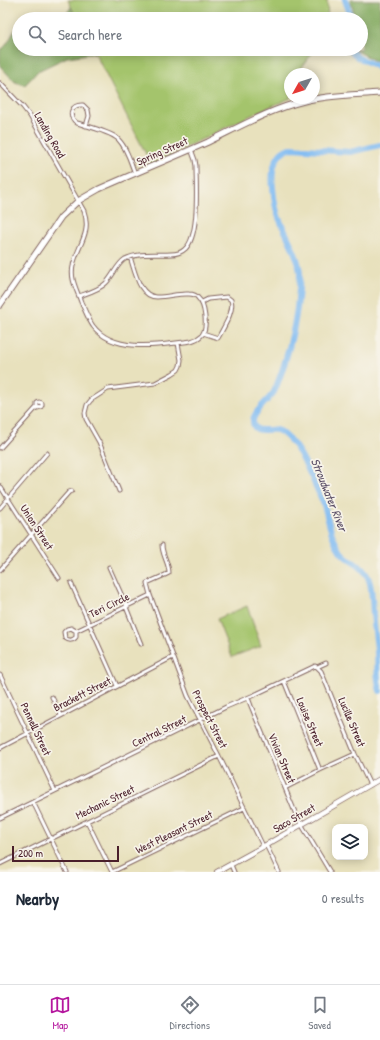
<!DOCTYPE html>
<style>
:root{--surface:#fff;--page:#f6f6f7;--text:#1f2937;--muted:#747a83;--line:#e0e1e3;--accent:#b5179e}
body{margin:0;font-family:"Patrick Hand",sans-serif;background:var(--page);color:var(--text)}
.controls{position:absolute;right:12px;bottom:12px;display:grid;overflow:hidden;border-radius:8px;box-shadow:0 2px 10px #0003}
.controls button{width:36px;height:36px;display:grid;place-items:center;padding:0;border:0;border-bottom:1px solid var(--line);background:var(--surface);color:var(--text);font:20px sans-serif}
.compass{position:absolute;left:284px;top:68px;width:36px;height:36px;border-radius:50%;background:var(--surface);box-shadow:0 2px 10px #0003;rotate:231deg}
.scale{position:absolute;left:12px;bottom:10px;width:107px;box-sizing:border-box;padding-left:4px;border:2px solid #4a1f2b;border-top:0;font-size:11px;line-height:14px;white-space:nowrap;color:#4a1f2b;-webkit-text-stroke:3px #f7f3e8;paint-order:stroke}
.list{margin:0;padding:0;list-style:none}
h2{display:flex;justify-content:space-between;align-items:center;height:52px;margin:0;padding:0 16px;font-size:17px}
h2 small{font-size:13px;font-weight:400;color:var(--muted)}
.icon{flex:none;width:22px;height:22px;fill:none;stroke:currentColor;stroke-width:2;stroke-linecap:round;stroke-linejoin:round}
.map{position:relative;flex:none;width:380px;height:872px;overflow:hidden}
.search{position:absolute;background:var(--surface);box-shadow:0 2px 10px #0003;left:12px;right:12px;top:12px;height:44px;display:flex;align-items:center;gap:10px;box-sizing:border-box;padding:0 14px;border-radius:22px;color:var(--muted);font-size:15px}
.sheet{height:112px;background:var(--surface)}
nav{display:flex;justify-content:space-around;align-items:center;box-sizing:border-box;height:56px;border-top:1px solid var(--line);background:var(--surface);font-size:11px;color:var(--muted)}
nav a{display:grid;justify-items:center;gap:2px}
nav .on{color:var(--accent)}
.map>svg:first-child{display:block}
.green{fill:#a4c46c;stroke:#77724c}
.forest{fill:#83aa60;stroke:#666446}
.lines{fill:none;stroke-linecap:round;stroke-linejoin:round}
.river{stroke:#81bcf3;stroke-width:6}
.minor-casing{stroke:#81635e;stroke-width:5}
.secondary-casing{stroke:#81635e;stroke-width:6}
.primary-casing{stroke:#81635e;stroke-width:7}
.minor{stroke:#fff;stroke-width:3}
.secondary{stroke:#fff;stroke-width:4.5}
.primary{stroke:#fff;stroke-width:5}
.labels{text-anchor:middle;stroke-width:3.5;stroke-linejoin:round;paint-order:stroke}
.street-label{font-size:11px;fill:#4a1f2b;stroke:#f7f3e8}
.water-label{font-size:12px;font-style:italic;fill:#5a4e67;stroke:#f7f3e8}
</style>
<div class="map">
<svg width="380" height="872" viewBox="0 0 380 872">
<rect width="100%" height="100%" fill="#f7f3e8"/>
<filter id="ink" filterUnits="userSpaceOnUse"><feTurbulence type="fractalNoise" baseFrequency=".025" numOctaves="2"/><feDisplacementMap in="SourceGraphic" scale="8" xChannelSelector="R" yChannelSelector="G"/><feConvolveMatrix kernelMatrix="1 2 1 2 8 2 1 2 1" color-interpolation-filters="sRGB"/></filter>
<filter id="wash" filterUnits="userSpaceOnUse"><feTurbulence type="fractalNoise" baseFrequency=".012" numOctaves="4" result="noise"/><feDisplacementMap in="SourceGraphic" scale="16" xChannelSelector="R" yChannelSelector="G"/><feGaussianBlur stdDeviation="0.9" result="paint"/><feColorMatrix in="noise" values="0 0 0 0 0 0 0 0 0 0 0 0 0 0 0 0 0 1.4 0 .05"/><feComposite in="paint" operator="in"/></filter>
<g filter="url(#wash)">
<rect width="100%" height="100%" fill="#e8e1bd"/>
<path class="green" d="M68,0h259l1,19h-251z
M93,49h222l-13,18 -1,7h-11v24h1l-29,12 -111,54z
M247,606l14,40 -29,11 -15,-38z"/>
<path class="forest" d="M350,0h30v64l-26,-15h7v-30h-9l1,-9z
M71,7l6,12h-14z
M15,30h4v19h74l2,4 -28,4 -29,14 -13,14 -10,-3 -15,-16v-16c8,-4 10,-13 15,-20z"/>
<g class="lines">
<path class="river" d="M345,0l4,11 -1,8
M349,49c3,3 6,7 10,9 7,4 15,5 21,12
M380,145l-30,7 -58,-4c-8,1 -12,5 -16,13 -4,8 -4,18 -3,27 1,11 2,20 6,30 7,17 20,38 21,56 0,5 -1,10 -1,15 -2,27 -7,51 -15,76 -3,9 -6,18 -10,27 -5,8 -22,21 -21,30 1,13 16,6 24,8 12,5 24,24 29,35 6,13 13,27 18,40 5,16 7,33 17,47 11,13 25,13 29,31 3,13 2,27 4,40 1,11 3,21 3,31 1,13 -1,25 3,37"/>
</g>
</g>
<g filter="url(#ink)">
<g class="lines">
<defs>
<path id="minor" d="M0,83l23,24 7,9 54,95c8,23 -7,35 -11,55 -3,13 4,24 8,36 4,8 7,17 12,24 21,28 68,19 98,15 4,-1 8,-3 11,-6 6,-8 3,-31 -4,-37 -2,-3 -6,-4 -9,-4 -10,-1 -21,3 -32,3 -18,0 -22,-26 -27,-40
M86,126l3,-10 -1,-6 -5,-5c-12,-1 -16,11 -6,18 10,3 34,9 41,16 9,9 13,24 17,35
M79,296c9,-3 20,-6 27,-13 7,-7 11,-19 19,-24 14,-7 31,-4 46,-5 5,0 10,-1 14,-5 15,-13 11,-64 11,-83l-1,-6 -4,-11
M202,302l6,-3 19,-2 4,3c4,11 -8,28 -13,38l-15,-5
M0,448l37,-41v-4l2,-1 3,1v2l-1,2 -3,1 -1,-1
M0,486l59,92
M119,491l-20,-49 -13,-23 -1,-6 2,-8 4,-5 17,-11 47,-6 17,-9 6,-4 2,-4 1,-6 -3,-17
M0,508l47,-55
M162,545c0,10 7,18 7,28l-4,2 -18,8 3,12 38,101 31,60 44,90
M109,567l18,40
M0,570l69,-78 3,-1
M71,583l46,103
M126,607l15,37
M76,631v6c-3,4 -7,4 -11,1l-1,-6 3,-3 4,-1 5,3 74,-36
M317,667l4,4 34,83 15,31
M0,675l55,116
M284,681l36,89
M52,697l9,18
M248,698l3,8 46,111 33,55
M0,748l173,-91
M285,788l35,-18 35,-16
M33,802l34,70
M0,818l226,-111 28,-12 57,-27 4,-2 2,1 9,-4
M87,821l25,51
M266,845l13,27
M0,864l219,-108
M231,865l3,7
M112,872l132,-64"/>
<path id="secondary" d="M217,872l49,-27 114,-66"/>
<path id="primary" d="M0,305l61,-88 17,-16 21,-12c36,-16 73,-31 109,-47 31,-15 63,-33 96,-41 25,-6 51,-6 76,-8"/>
</defs>
<use href="#minor" class="minor-casing"/>
<use href="#secondary" class="secondary-casing"/>
<use href="#primary" class="primary-casing"/>
<use href="#minor" class="minor"/>
<use href="#secondary" class="secondary"/>
<use href="#primary" class="primary"/>
</g>
</g>
<g class="labels">
<g class="street-label">
<text transform="translate(50 135) rotate(60)" y="4">Landing Road</text>
<text transform="translate(162 151) rotate(-24)" y="4">Spring Street</text>
<text transform="translate(37 527) rotate(57)" y="4">Union Street</text>
<text transform="translate(109 605) rotate(-26)" y="4">Teri Circle</text>
<text transform="translate(82 694) rotate(-27)" y="4">Brackett Street</text>
<text transform="translate(210 719) rotate(63)" y="4">Prospect Street</text>
<text transform="translate(310 722) rotate(67)" y="4">Louise Street</text>
<text transform="translate(352 722) rotate(67)" y="4">Lucille Street</text>
<text transform="translate(36 729) rotate(65)" y="4">Pennell Street</text>
<text transform="translate(159 731) rotate(-26)" y="4">Central Street</text>
<text transform="translate(282 758) rotate(67)" y="4">Vivian Street</text>
<text transform="translate(105 802) rotate(-26)" y="4">Mechanic Street</text>
<text transform="translate(294 818) rotate(-30)" y="4">Saco Street</text>
<text transform="translate(174 832) rotate(-26)" y="4">West Pleasant Street</text>
</g>
<g class="water-label">
<text transform="translate(329 495) rotate(68)" y="4">Stroudwater River</text>
</g>
</g>
</svg>
<div class="controls">
<button><svg class="icon" aria-label="layers" viewBox="0 0 24 24"><path d="M12 4l9 5-9 5-9-5zM3 14l9 5 9-5"/></svg></button>
</div>
<svg class="compass" viewBox="-18 -18 36 36"><path d="M0-13l5 13h-10z" fill="#e53935"/><path d="M0 13l5-13h-10z" fill="#747a83"/></svg>
<div class="scale">200 m</div>
<div class="search"><svg class="icon" aria-label="search" viewBox="0 0 24 24"><circle cx="10" cy="10" r="6"/><path d="M15 15l6 6"/></svg>Search here</div>
</div>
<section class="sheet">
<h2>Nearby<small>0 results</small></h2>
<ul class="list">
</ul>
</section>
<nav>
<a class="on"><svg class="icon" aria-label="map" viewBox="0 0 24 24"><path d="M3 6l6-2 6 2 6-2v14l-6 2-6-2-6 2zM9 4v14M15 6v14"/></svg>Map</a>
<a><svg class="icon" aria-label="directions" viewBox="0 0 24 24"><path d="M12 3l9 9-9 9-9-9zM9 14v-3h6M13 9l2 2-2 2"/></svg>Directions</a>
<a><svg class="icon" aria-label="saved" viewBox="0 0 24 24"><path d="M7 4h10v16l-5-4-5 4z"/></svg>Saved</a>
</nav>
